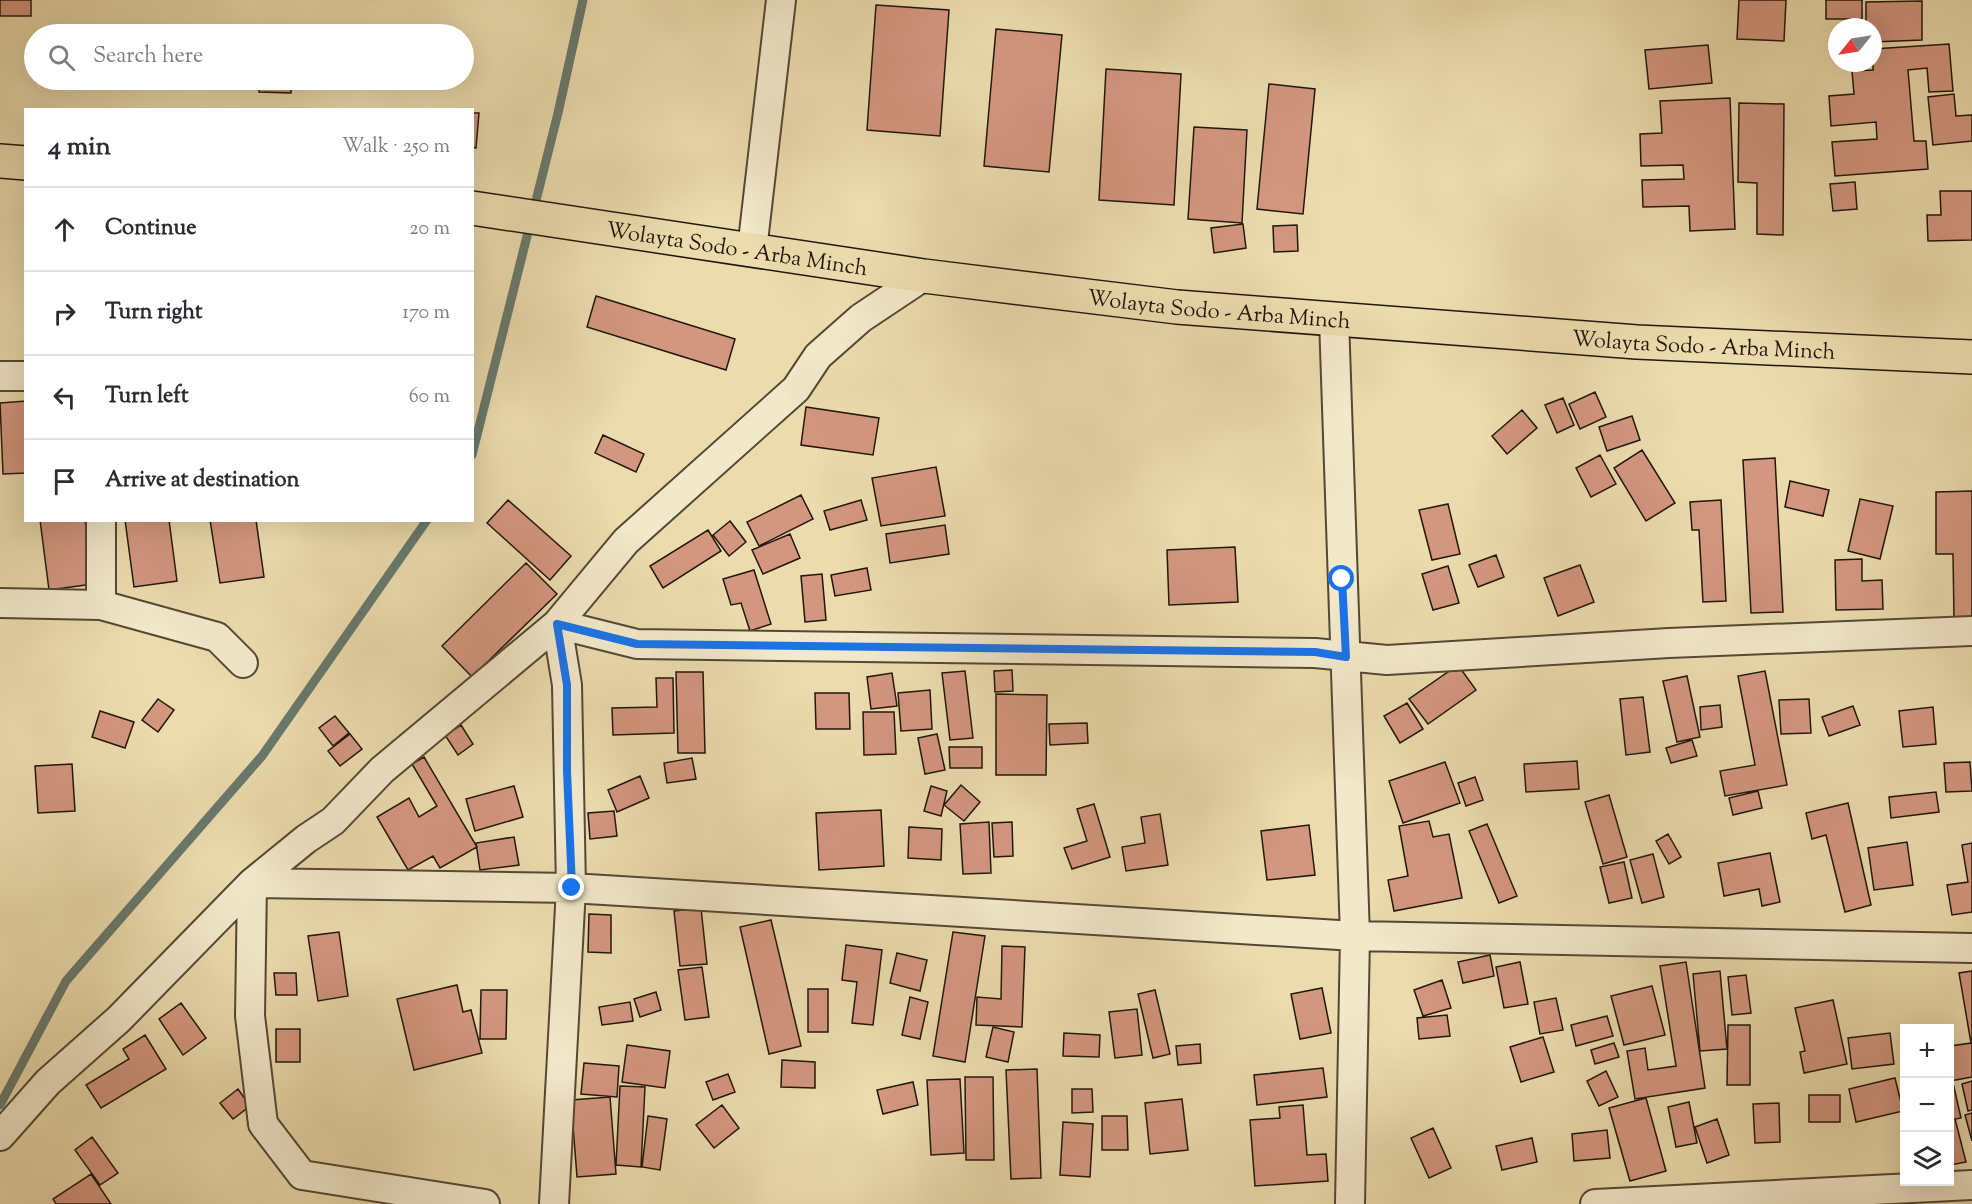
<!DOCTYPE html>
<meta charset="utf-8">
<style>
:root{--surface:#fff;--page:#f2f2f3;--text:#2b2b33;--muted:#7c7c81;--line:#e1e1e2}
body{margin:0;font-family:"Sorts Mill Goudy",serif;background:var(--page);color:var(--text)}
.controls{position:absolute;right:18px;bottom:18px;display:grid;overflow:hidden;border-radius:0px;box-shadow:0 6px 24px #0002}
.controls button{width:54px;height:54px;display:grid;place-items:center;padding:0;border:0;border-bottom:2px solid var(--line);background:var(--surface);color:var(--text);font:30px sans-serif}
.compass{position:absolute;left:1828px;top:18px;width:54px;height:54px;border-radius:50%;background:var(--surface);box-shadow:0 6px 24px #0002;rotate:240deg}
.stop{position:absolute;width:18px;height:18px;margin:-14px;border:4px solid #1a73e8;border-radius:50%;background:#fff}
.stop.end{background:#1a73e8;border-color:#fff;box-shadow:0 2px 6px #0008}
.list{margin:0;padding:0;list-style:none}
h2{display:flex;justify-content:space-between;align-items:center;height:78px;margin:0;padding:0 24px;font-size:26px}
h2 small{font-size:20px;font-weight:400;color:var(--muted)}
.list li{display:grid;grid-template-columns:39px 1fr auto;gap:18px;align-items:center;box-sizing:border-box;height:84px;padding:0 24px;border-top:2px solid var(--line)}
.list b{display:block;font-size:22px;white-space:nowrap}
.list em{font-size:20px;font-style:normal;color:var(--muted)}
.icon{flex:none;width:33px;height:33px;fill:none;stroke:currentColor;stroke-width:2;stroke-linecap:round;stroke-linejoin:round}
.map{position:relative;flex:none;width:1972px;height:1204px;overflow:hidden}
.search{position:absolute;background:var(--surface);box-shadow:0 6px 24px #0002;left:24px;top:24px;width:450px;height:66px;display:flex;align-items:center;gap:15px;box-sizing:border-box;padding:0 21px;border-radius:33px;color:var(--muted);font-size:22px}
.panel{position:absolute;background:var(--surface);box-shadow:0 6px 24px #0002;left:24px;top:108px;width:450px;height:414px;border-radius:0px}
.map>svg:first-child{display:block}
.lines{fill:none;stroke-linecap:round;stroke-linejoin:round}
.stream{stroke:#68796d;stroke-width:9}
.building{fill:#d3967f;stroke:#21170b;stroke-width:1.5}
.minor-casing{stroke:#544834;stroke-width:32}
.trunk-casing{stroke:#21170b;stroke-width:36}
.minor{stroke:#f2e8ca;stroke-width:28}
.trunk{stroke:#ebdbad;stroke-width:33}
.route{stroke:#1a73e8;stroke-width:8}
.labels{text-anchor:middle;stroke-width:6;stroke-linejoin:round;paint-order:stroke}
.street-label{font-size:22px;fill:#21170b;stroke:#f2e8ca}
</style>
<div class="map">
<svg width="1972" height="1204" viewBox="0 0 1972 1204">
<rect width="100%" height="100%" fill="#ebdbad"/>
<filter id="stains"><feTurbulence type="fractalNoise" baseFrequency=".00333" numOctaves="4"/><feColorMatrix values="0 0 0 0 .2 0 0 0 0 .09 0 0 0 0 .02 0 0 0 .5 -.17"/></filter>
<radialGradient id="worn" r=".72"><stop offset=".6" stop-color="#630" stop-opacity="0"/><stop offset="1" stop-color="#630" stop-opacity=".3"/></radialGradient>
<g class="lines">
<path class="stream" d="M472,455l86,-342 25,-113
M0,1105l66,-124 196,-225 165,-236"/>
</g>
<path class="building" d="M0,0h31v16h-31z
M1739,0h47l-2,41 -47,-2z
M1826,0h36v19h-36z
M1922,1v39l-49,2v-15h-7v-25z
M876,5l73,5 -9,126 -73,-6z
M996,29l66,6 -13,137 -65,-6z
M1949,44l4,47 -24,1 -2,-24 -19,2 6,71h12l2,28 -93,7 -3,-34 45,-3 -1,-17 -45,4 -2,-30 25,-2 -2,-23 21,-1v-21z
M1708,45l4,38 -63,6 -4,-39z
M1106,69l75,5 -7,131 -75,-5z
M260,80h31v13l-32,-1z
M1269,84l46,5 -12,125 -46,-5z
M1954,94l2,22 16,-1v26l-39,4 -5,-48z
M1730,98l5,131 -45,2 -1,-25 -46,1 -1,-27 42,-1 -1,-14 -42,1 -1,-32 22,-1 -2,-32z
M1739,103l45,1 -1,131 -26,-1v-51l-19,-1z
M472,113h7l-3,35 -4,-1z
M1194,127l53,3 -5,93 -54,-4z
M1855,182l2,27 -24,2 -3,-27z
M1940,191h32v49l-44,1 -1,-26h14z
M1243,224l3,24 -32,5 -3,-25z
M1297,225l1,26 -24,1 -1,-26z
M596,296l139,43 -9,31 -139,-43z
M1595,392l11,25 -26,12 -11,-25z
M1563,398l11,27 -17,8 -12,-28z
M26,401v72l-23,1 -3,-71z
M806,407l73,11 -6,37 -72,-10z
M1522,410l15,18 -30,26 -15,-18z
M1632,416l8,24 -33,11 -8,-24z
M603,435l41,19 -8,18 -41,-19z
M1642,450l33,53 -29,18 -32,-53z
M1600,455l16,29 -25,13 -15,-29z
M1775,458l8,154 -32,1 -8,-153z
M936,467l9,49 -64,10 -9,-48z
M1790,481l39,9 -6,26 -38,-9z
M1972,491v127h-18l-1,-64h-17v-62z
M801,495l12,24 -54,27 -12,-24z
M1860,499l33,7 -13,53 -32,-8z
M508,500l63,56 -21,24 -63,-57z
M861,500l6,20 -37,10 -6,-19z
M1721,500l5,101 -23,1 -4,-72h-7l-2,-28z
M1448,504l12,50 -28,6 -13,-50z
M40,520h45l8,64 -44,6z
M125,520h44l8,61 -43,6z
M210,520h46l8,57 -44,6z
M730,521l16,21 -17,14 -16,-21z
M945,525l4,29 -59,9 -4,-29z
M708,530l13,21 -58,37 -13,-22z
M790,534l10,24 -37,16 -11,-24z
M1235,547l3,55 -69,3 -2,-55z
M1496,555l8,22 -26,10 -9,-22z
M1862,559v22l20,-1 1,29 -47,1 -1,-50z
M526,563l31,31 -85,83 -30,-31z
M1580,565l14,37 -36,14 -14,-38z
M1448,566l11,37 -26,7 -11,-36z
M867,568l4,22 -36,6 -4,-21z
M754,570l17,54 -21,7 -9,-28 -10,2 -8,-26z
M822,574l4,46 -21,2 -4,-46z
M1458,665l18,25 -48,34 -19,-25z
M1012,670l1,21 -18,1 -1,-21z
M965,671l8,67 -23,2 -8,-67z
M1765,671l22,114 -62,11 -5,-25 35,-6 -17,-89z
M676,672h27l2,81h-27z
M892,673l5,33 -26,3 -4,-32z
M1687,676l13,61 -23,5 -14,-61z
M656,678h17l1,55 -61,2 -1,-27 45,-1z
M930,690l2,39 -31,2 -3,-38z
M815,693h34l1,36h-34z
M996,694l51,1 -1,80h-50z
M1643,697l7,55 -24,3 -6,-56z
M158,699l16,11 -16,22 -16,-12z
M1809,699l2,34 -30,1 -2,-34z
M1407,703l16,26 -23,14 -16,-27z
M1720,705l2,22 -21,3 -1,-23z
M1853,706l7,19 -31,11 -7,-19z
M1933,707l3,37 -33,3 -4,-36z
M100,711l34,11 -9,26 -33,-11z
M863,712h31l2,42 -32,1z
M335,716l14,17 -16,13 -14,-18z
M1087,723l1,20 -38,2 -1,-21z
M461,725l12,19 -15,11 -13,-20z
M350,734l12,15 -22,17 -12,-15z
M937,734l8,36 -20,4 -7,-36z
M1692,740l5,16 -26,7 -5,-15z
M949,747h33v21h-32z
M424,757l53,90 -37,21 -7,-12 -25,14 -31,-53 32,-19 10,19 18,-11 -25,-42z
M692,758l4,21 -29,4 -3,-20z
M1577,761l2,28 -53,3 -2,-28z
M1445,762l15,41 -57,20 -14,-42z
M1970,762l2,29 -26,1 -2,-29z
M72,764l3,47 -37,2 -3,-47z
M640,776l9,22 -32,14 -9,-22z
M1475,777l8,23 -17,6 -8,-23z
M961,785l19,17 -16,19 -20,-16z
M514,786l9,31 -48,14 -9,-32z
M931,786l16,5 -6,25 -17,-5z
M1758,791l4,17 -29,7 -4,-17z
M1936,792l3,20 -48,6 -2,-21z
M1609,795l18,62 -24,7 -18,-62z
M1848,803l23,102 -26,7 -19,-77 -14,4 -6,-26z
M1094,804l16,53 -38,12 -8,-21 23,-7 -10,-32z
M881,810l3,56 -65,4 -3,-57z
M614,811l3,25 -27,3 -2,-26z
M1160,814l8,51 -42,6 -4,-24 23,-4 -4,-26z
M1429,821l4,16 16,-3 13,64 -68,13 -6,-31 20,-4 -9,-50z
M989,822l2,51 -28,1 -3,-50z
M1012,822l1,34 -19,1 -2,-34z
M1487,824l30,72 -18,7 -30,-72z
M1309,825l6,50 -48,5 -6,-49z
M909,827l33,2 -1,31 -33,-2z
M1668,834l13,23 -12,7 -13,-23z
M514,837l5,28 -39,5 -4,-27z
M1907,842l6,43 -39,5 -6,-42z
M1972,843v69l-20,3 -5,-30 21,-3 -6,-37z
M1770,853l10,49 -18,4 -3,-17 -35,7 -6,-33z
M1653,854l11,43 -22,6 -12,-43z
M1624,862l8,36 -23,5 -9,-36z
M701,908l6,56 -27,2 -6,-55z
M589,914l22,1v38l-23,-1z
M771,920l30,126 -32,8 -29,-127z
M339,932l9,64 -30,5 -10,-65z
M953,932l32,4 -20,126 -32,-6z
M846,945l36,5 -9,75 -21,-2 5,-41 -15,-2z
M1002,946l23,1 -3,80 -46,-2 1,-28 24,2z
M897,953l30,7 -7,31 -30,-8z
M1490,955l4,21 -31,7 -5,-21z
M1520,962l8,42 -24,4 -8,-41z
M1686,962l19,126 -70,11 -8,-48 18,-3 3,22 28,-4 -16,-100z
M702,967l7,50 -24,3 -7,-50z
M1720,971l7,78 -27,2 -7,-77z
M1972,971v106l-22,4v-35l21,-3 -12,-70z
M274,973h22l1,22h-21z
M1746,975l5,38 -19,2 -4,-38z
M1442,980l9,28 -28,8 -9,-26z
M457,985l6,27 8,-2 11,43 -68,17 -17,-71z
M1652,986l13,49 -41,10 -13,-49z
M1322,988l9,45 -31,6 -9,-45z
M808,989h20v43h-20z
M481,990h26l-1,49h-26z
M1155,990l15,64 -17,4 -15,-64z
M656,992l5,18 -21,7 -6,-18z
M910,997l18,5 -8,37 -18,-4z
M1556,998l7,32 -23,4 -6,-32z
M1833,1000l14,64 -43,9 -4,-21 5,-1 -10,-43z
M630,1002l3,19 -31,4 -3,-18z
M181,1003l25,35 -23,17 -24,-36z
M1137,1009l5,46 -27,3 -6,-46z
M1447,1015l3,21 -31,3 -2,-21z
M1607,1016l6,20 -37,10 -5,-21z
M1728,1025h22v60h-23z
M993,1027l21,5 -6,30 -22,-5z
M276,1029h24v33h-24z
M1064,1033l36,2 -1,22 -36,-1z
M1890,1033l4,31 -42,5 -4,-31z
M145,1035l21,34 -65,39 -15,-23 43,-26 -6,-10z
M1543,1037l11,35 -33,10 -11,-35z
M1614,1043l5,14 -24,7 -4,-14z
M1200,1044l1,19 -23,2 -2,-19z
M627,1045l43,6 -5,37 -43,-6z
M782,1060l33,2v26l-34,-1z
M584,1063l35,3 -2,31 -36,-3z
M1323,1068l4,29 -70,8 -3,-30z
M1037,1069l4,109 -30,1 -5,-109z
M1606,1071l12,26 -19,9 -12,-25z
M728,1074l7,18 -22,8 -7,-18z
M965,1077h28l1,83h-28z
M1895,1078l8,33 -47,11 -7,-33z
M960,1079l4,74 -33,2 -4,-75z
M1972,1081v29l-4,1 -6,-27z
M913,1082l5,23 -35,9 -6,-24z
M1953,1083l8,35 -6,1 11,43 -16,3v-81z
M620,1086l25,1 -4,80 -25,-2z
M238,1089l12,17 -17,13 -13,-16z
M1072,1089h20l1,23 -21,1z
M1809,1095h31v27h-31z
M610,1097l6,77 -39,3 -6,-77z
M1646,1098l20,73 -36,10 -21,-73z
M1182,1099l6,51 -38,4 -5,-51z
M1689,1102l8,41 -21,4 -8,-40z
M1779,1103l1,39 -25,1 -2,-39z
M722,1105l17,23 -25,20 -18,-23z
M1303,1105l4,50 19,-1 2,27 -73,5 -5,-66 30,-2 -1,-11z
M1972,1113v28l-7,-26z
M648,1116l19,3 -7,51 -18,-3z
M1102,1116h25l1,34h-26z
M1717,1119l12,36 -22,8 -12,-36z
M1063,1122l30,2 -3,53 -30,-2z
M1433,1128l18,40 -22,10 -18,-40z
M1607,1130l3,28 -36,3 -2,-27z
M92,1137l26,36 -18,12 -25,-35z
M1532,1138l5,24 -35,8 -6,-24z
M91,1174l20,30h-55l-3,-5z"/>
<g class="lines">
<defs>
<path id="minor" d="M752,250l29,-250
M1334,319l21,617 -5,268
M0,376h26
M101,520v85
M0,603l101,2 116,32 26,26
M557,624l80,20 678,9 72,7 282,-17 303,-12
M252,883l319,5 784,48 617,12
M252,883l-2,133 13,108 39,51 183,29
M0,1136l48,-54 71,-63 133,-136 54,-44 27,-18 49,-51 175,-146 69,-83 170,-152 22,-33 43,-38 63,-42
M554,1204l17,-316 -4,-203 -10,-61
M1595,1204l377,-19"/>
<g id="trunk">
<path d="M0,161l26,2"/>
<path id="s1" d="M472,208l452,68 253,31 460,35 335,15"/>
</g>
</defs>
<use href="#minor" class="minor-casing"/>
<use href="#trunk" class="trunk-casing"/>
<use href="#minor" class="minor"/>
<use href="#trunk" class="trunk"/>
</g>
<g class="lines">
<path class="route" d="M572,888l-5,-117v-86l-10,-61 80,20 678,8 31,5 -4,-78"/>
</g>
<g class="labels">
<g class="street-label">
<text dy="8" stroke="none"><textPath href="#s1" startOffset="268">Wolayta Sodo - Arba Minch</textPath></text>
<text dy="8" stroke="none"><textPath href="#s1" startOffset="754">Wolayta Sodo - Arba Minch</textPath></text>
<text dy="8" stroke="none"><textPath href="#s1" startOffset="1240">Wolayta Sodo - Arba Minch</textPath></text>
</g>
</g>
<rect width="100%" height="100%" filter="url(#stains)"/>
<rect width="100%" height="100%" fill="url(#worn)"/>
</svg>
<div class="controls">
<button>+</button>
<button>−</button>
<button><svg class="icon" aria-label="layers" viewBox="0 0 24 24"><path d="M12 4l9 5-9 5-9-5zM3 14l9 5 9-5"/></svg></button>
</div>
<svg class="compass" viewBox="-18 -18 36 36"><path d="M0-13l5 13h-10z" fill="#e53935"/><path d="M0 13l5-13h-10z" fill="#7c7c81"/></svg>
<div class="stop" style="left:1342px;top:579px"></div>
<div class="stop end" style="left:572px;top:888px"></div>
<div class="search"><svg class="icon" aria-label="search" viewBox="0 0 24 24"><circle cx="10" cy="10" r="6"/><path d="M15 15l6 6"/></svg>Search here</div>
<section class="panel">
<h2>4 min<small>Walk · 250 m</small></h2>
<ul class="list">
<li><svg class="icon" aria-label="ahead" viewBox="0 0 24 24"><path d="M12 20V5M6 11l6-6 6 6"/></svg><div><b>Continue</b></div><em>20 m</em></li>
<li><svg class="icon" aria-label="right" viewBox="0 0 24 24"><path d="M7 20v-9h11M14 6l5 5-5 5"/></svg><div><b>Turn right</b></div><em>170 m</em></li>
<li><svg class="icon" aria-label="left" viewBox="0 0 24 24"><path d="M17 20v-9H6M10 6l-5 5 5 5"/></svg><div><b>Turn left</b></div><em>60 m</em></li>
<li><svg class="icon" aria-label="arrive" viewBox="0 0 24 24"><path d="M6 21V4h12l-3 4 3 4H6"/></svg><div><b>Arrive at destination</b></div></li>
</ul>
</section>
</div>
